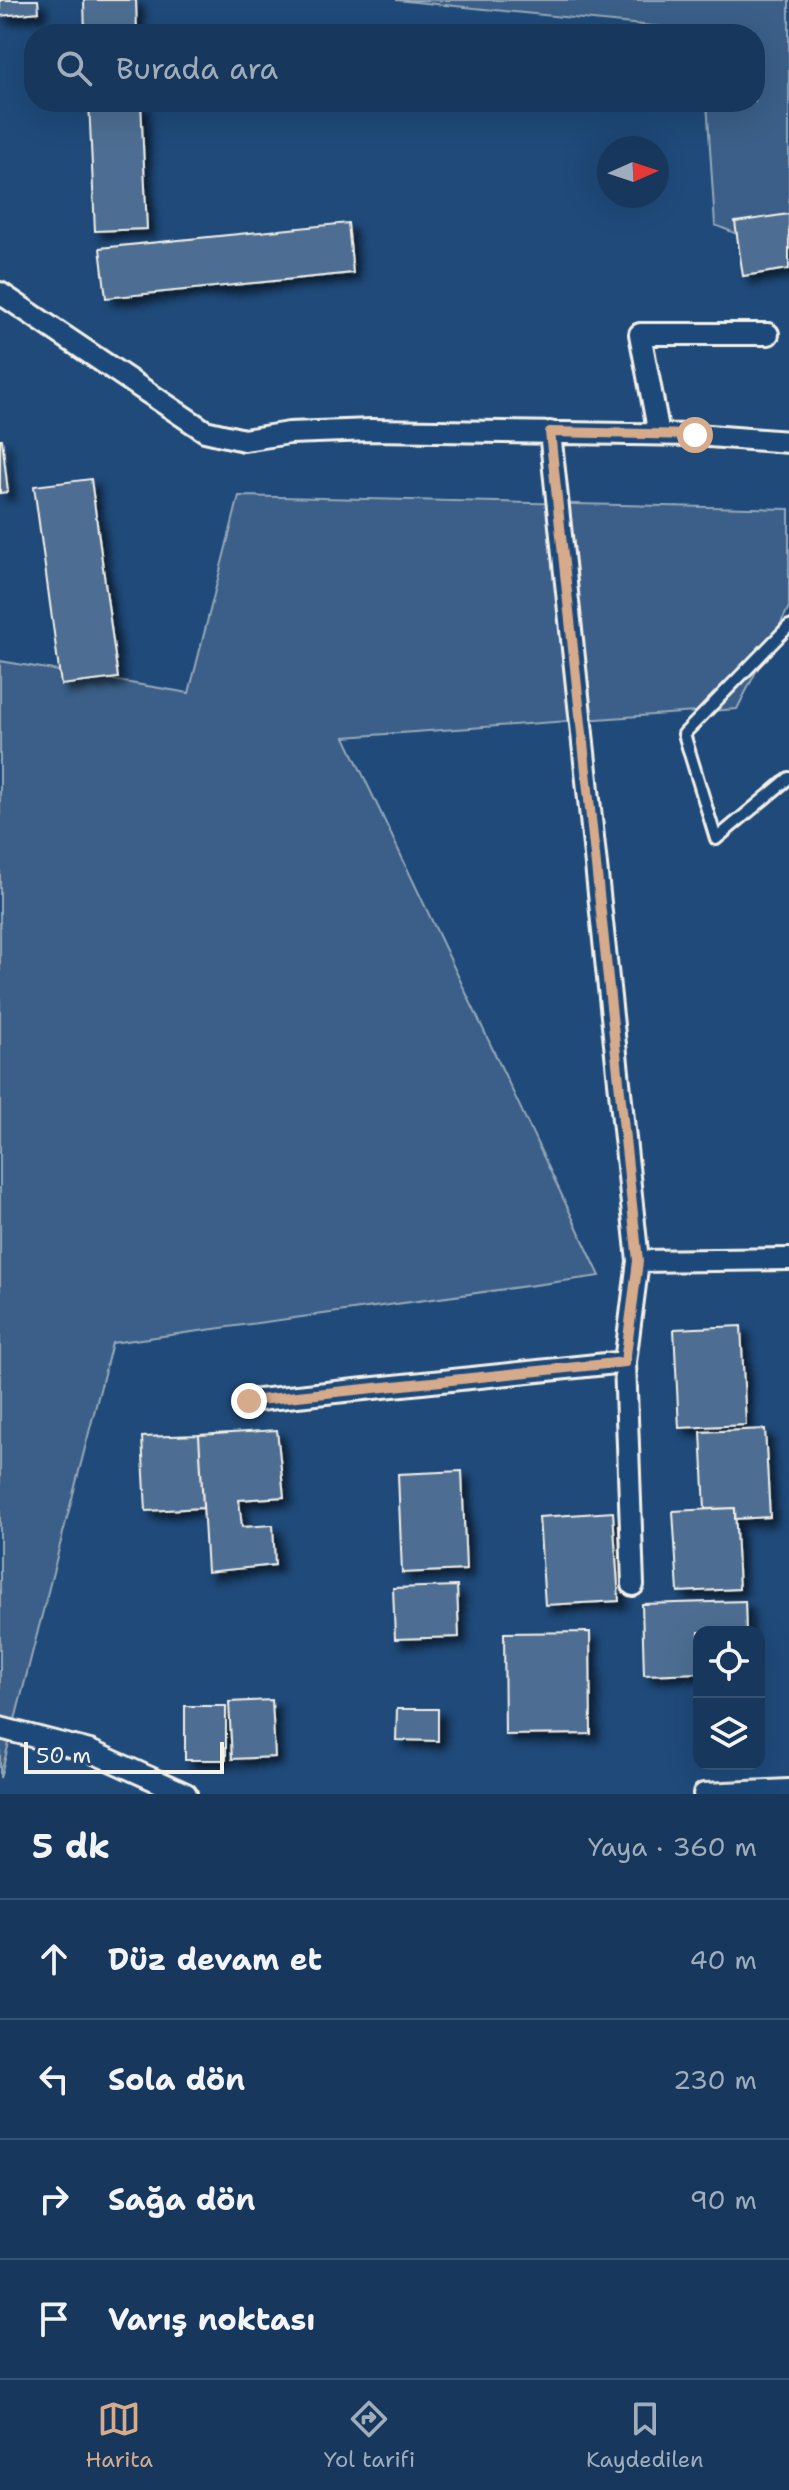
<!DOCTYPE html>
<html lang="tr">
<meta charset="utf-8">
<style>
:root{--surface:#17385c;--page:#203f62;--text:#f1f3f6;--muted:#9eacbb;--line:#365272;--accent:#d6ab8b}
body{margin:0;font-family:"Shantell Sans",sans-serif;background:var(--page);color:var(--text)}
.controls{position:absolute;right:24px;bottom:24px;display:grid;overflow:hidden;border-radius:16px;box-shadow:0 8px 32px #0002}
.controls button{width:72px;height:72px;display:grid;place-items:center;padding:0;border:0;border-bottom:2px solid var(--line);background:var(--surface);color:var(--text);font:40px sans-serif}
.compass{position:absolute;left:597px;top:136px;width:72px;height:72px;border-radius:50%;background:var(--surface);box-shadow:0 8px 32px #0002;rotate:87deg}
.scale{position:absolute;left:24px;bottom:20px;width:200px;box-sizing:border-box;padding-left:8px;border:4px solid #f4f1e8;border-top:0;font-size:22px;line-height:28px;white-space:nowrap;color:#f4f1e8;-webkit-text-stroke:6px #1f4a7a;paint-order:stroke}
.stop{position:absolute;width:24px;height:24px;margin:-18px;border:6px solid #d6ab8b;border-radius:50%;background:#fff}
.stop.end{background:#d6ab8b;border-color:#fff;box-shadow:0 2px 8px #0008}
.list{margin:0;padding:0;list-style:none}
h2{display:flex;justify-content:space-between;align-items:center;height:104px;margin:0;padding:0 32px;font-size:34px}
h2 small{font-size:26px;font-weight:400;color:var(--muted)}
.list li{display:grid;grid-template-columns:52px 1fr auto;gap:24px;align-items:center;box-sizing:border-box;height:120px;padding:0 32px;border-top:2px solid var(--line)}
.list b{display:block;font-size:30px;white-space:nowrap}
.list em{font-size:26px;font-style:normal;color:var(--muted)}
.icon{flex:none;width:44px;height:44px;fill:none;stroke:currentColor;stroke-width:2;stroke-linecap:round;stroke-linejoin:round}
.map{position:relative;flex:none;width:789px;height:1794px;overflow:hidden}
.search{position:absolute;background:var(--surface);box-shadow:0 8px 32px #0002;left:24px;right:24px;top:24px;height:88px;display:flex;align-items:center;gap:20px;box-sizing:border-box;padding:0 28px;border-radius:32px;color:var(--muted);font-size:30px}
.sheet{height:584px;background:var(--surface)}
nav{display:flex;justify-content:space-around;align-items:center;box-sizing:border-box;height:112px;border-top:2px solid var(--line);background:var(--surface);font-size:22px;color:var(--muted)}
nav a{display:grid;justify-items:center;gap:4px}
nav .on{color:var(--accent)}
.map>svg:first-child{display:block}
.green{fill:#3a5f88;stroke:#97a8b8;stroke-width:2}
.building{fill:#4d6e92;stroke:#f4f1e8;stroke-width:2;filter:url(#shadow)}
.lines{fill:none;stroke-linecap:round;stroke-linejoin:round}
.service-casing{stroke:#f4f1e8;stroke-width:16}
.minor-casing{stroke:#f4f1e8;stroke-width:26}
.service{stroke:#1f4a7a;stroke-width:10}
.minor{stroke:#1f4a7a;stroke-width:20}
.route{stroke:#d6ab8b;stroke-width:10}
</style>
<div class="map">
<svg width="789" height="1794" viewBox="0 0 789 1794">
<defs>
<filter id="shadow"><feDropShadow dx="7" dy="7" stdDeviation="4" flood-color="#0009"/></filter>
</defs>
<rect width="100%" height="100%" fill="#1f4a7a"/>
<filter id="ink" filterUnits="userSpaceOnUse"><feTurbulence type="fractalNoise" baseFrequency=".0125" numOctaves="2"/><feDisplacementMap in="SourceGraphic" scale="16" xChannelSelector="R" yChannelSelector="G"/><feConvolveMatrix kernelMatrix="1 2 1 2 8 2 1 2 1" color-interpolation-filters="sRGB"/></filter>
<g filter="url(#ink)">
<path class="green" d="M396,0h393v255l-74,-30 -8,-123h48v-68h-53l-1,-3z
M239,496l550,13v98l-52,102 -392,28 255,539 -488,67 -112,435v-1117l189,32z"/>
<path class="building" d="M0,0h38l1,12 -39,4z
M84,0h52l1,34h-52z
M89,102h52l6,127 -52,2z
M789,214v55l-46,7 -8,-54z
M348,223l5,50 -247,25 -6,-50z
M0,439h2l6,53 -8,1z
M91,479l27,199 -57,7 -27,-199z
M741,1326l5,99 -67,3 -5,-99z
M765,1429l5,88 -35,2v-11l-30,1 -4,-77z
M277,1430l7,67 -45,3 3,27 31,-2 2,40 -68,7 -8,-137z
M199,1435l4,73 -57,3 -4,-74z
M462,1471l4,99 -64,3 -4,-99z
M735,1508l4,81 -61,3 -5,-81z
M613,1512l6,89 -74,4 -6,-88z
M457,1586l2,51 -64,2 -2,-51z
M745,1601l1,31h-47v41l-55,2 -2,-71z
M590,1632l1,102 -86,1 -1,-102z
M272,1700l3,57 -43,2 -3,-57z
M185,1706h41v54h-41z
M397,1709h41v32l-42,-1z"/>
<g class="lines">
<defs>
<path id="service" d="M789,626l-105,108 32,105 73,-61"/>
<path id="minor" d="M0,293l205,138 39,9 45,-7 83,-3 323,5 94,7
M550,432l88,829 151,-2
M659,434l-19,-100h128
M625,1362l8,223
M249,1401l376,-39 13,-101
M0,1728l90,23 96,43
M704,1794l85,-4"/>
</defs>
<use href="#service" class="service-casing"/>
<use href="#minor" class="minor-casing"/>
<use href="#service" class="service"/>
<use href="#minor" class="minor"/>
</g>
</g>
<g class="lines" filter="url(#ink)">
<path class="route" d="M249,1401l376,-39 13,-101 -88,-829 145,3"/>
</g>
</svg>
<div class="controls">
<button><svg class="icon" aria-label="locate" viewBox="0 0 24 24"><circle cx="12" cy="12" r="6"/><path d="M12 2v4M12 18v4M2 12h4M18 12h4"/></svg></button>
<button><svg class="icon" aria-label="layers" viewBox="0 0 24 24"><path d="M12 4l9 5-9 5-9-5zM3 14l9 5 9-5"/></svg></button>
</div>
<svg class="compass" viewBox="-18 -18 36 36"><path d="M0-13l5 13h-10z" fill="#e53935"/><path d="M0 13l5-13h-10z" fill="#9eacbb"/></svg>
<div class="scale">50 m</div>
<div class="stop" style="left:695px;top:435px"></div>
<div class="stop end" style="left:249px;top:1401px"></div>
<div class="search"><svg class="icon" aria-label="search" viewBox="0 0 24 24"><circle cx="10" cy="10" r="6"/><path d="M15 15l6 6"/></svg>Burada ara</div>
</div>
<section class="sheet">
<h2>5 dk<small>Yaya · 360 m</small></h2>
<ul class="list">
<li><svg class="icon" aria-label="ahead" viewBox="0 0 24 24"><path d="M12 20V5M6 11l6-6 6 6"/></svg><div><b>Düz devam et</b></div><em>40 m</em></li>
<li><svg class="icon" aria-label="left" viewBox="0 0 24 24"><path d="M17 20v-9H6M10 6l-5 5 5 5"/></svg><div><b>Sola dön</b></div><em>230 m</em></li>
<li><svg class="icon" aria-label="right" viewBox="0 0 24 24"><path d="M7 20v-9h11M14 6l5 5-5 5"/></svg><div><b>Sağa dön</b></div><em>90 m</em></li>
<li><svg class="icon" aria-label="arrive" viewBox="0 0 24 24"><path d="M6 21V4h12l-3 4 3 4H6"/></svg><div><b>Varış noktası</b></div></li>
</ul>
</section>
<nav>
<a class="on"><svg class="icon" aria-label="map" viewBox="0 0 24 24"><path d="M3 6l6-2 6 2 6-2v14l-6 2-6-2-6 2zM9 4v14M15 6v14"/></svg>Harita</a>
<a><svg class="icon" aria-label="directions" viewBox="0 0 24 24"><path d="M12 3l9 9-9 9-9-9zM9 14v-3h6M13 9l2 2-2 2"/></svg>Yol tarifi</a>
<a><svg class="icon" aria-label="saved" viewBox="0 0 24 24"><path d="M7 4h10v16l-5-4-5 4z"/></svg>Kaydedilen</a>
</nav>
